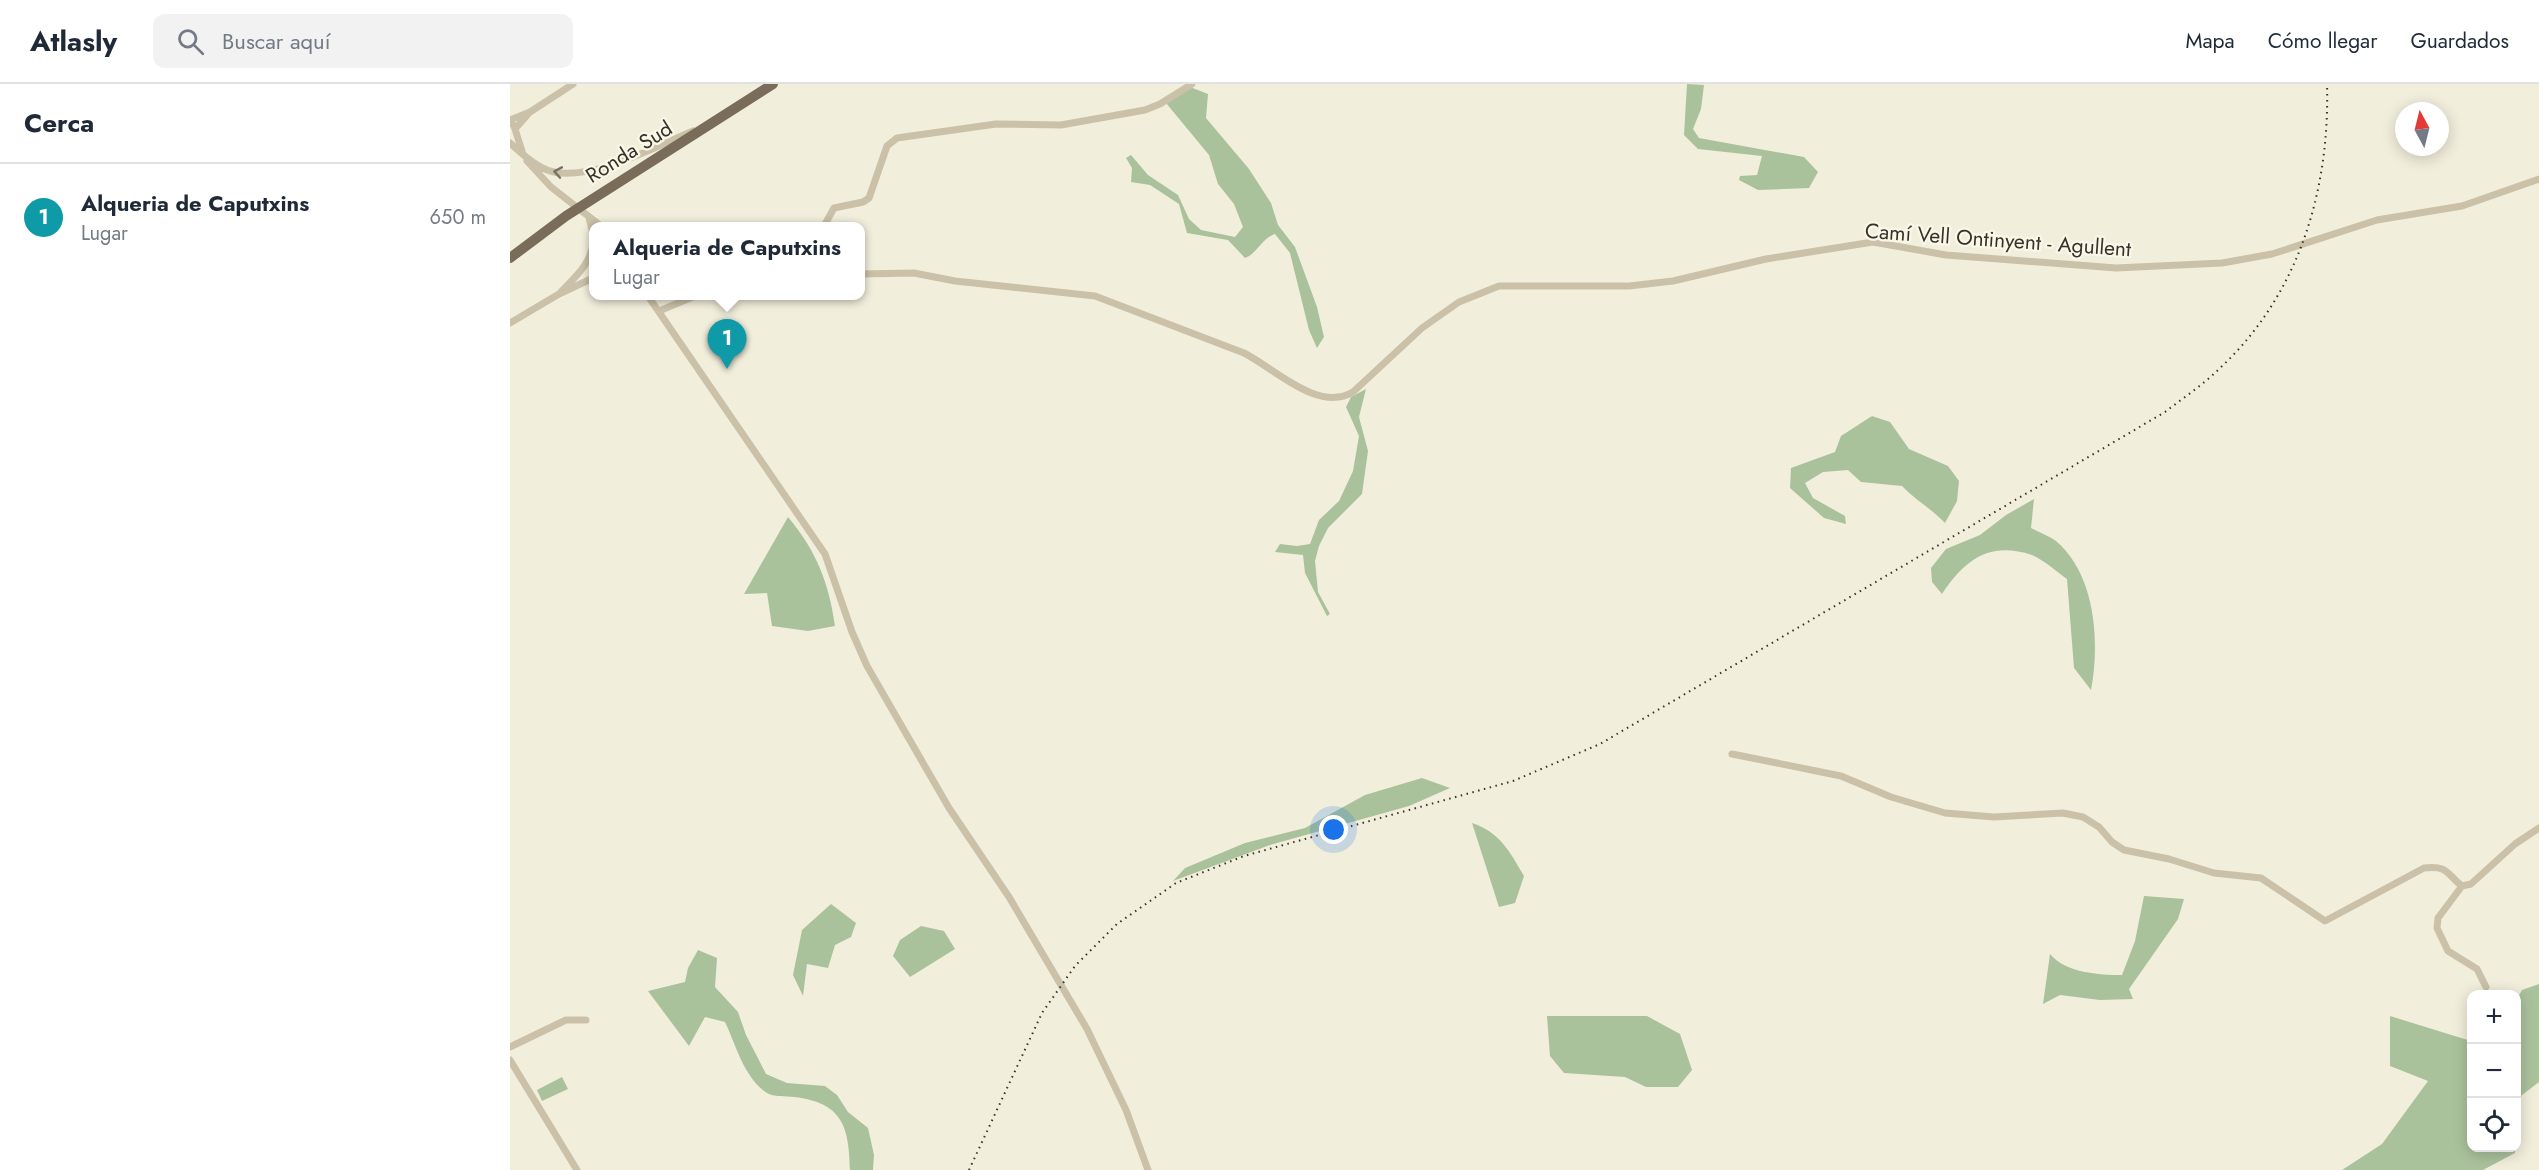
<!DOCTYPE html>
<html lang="es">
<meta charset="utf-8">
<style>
:root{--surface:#fff;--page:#f2f2f3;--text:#1f2937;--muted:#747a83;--line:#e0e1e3;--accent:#1d4459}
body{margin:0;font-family:Jost,sans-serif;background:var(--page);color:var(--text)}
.controls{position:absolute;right:18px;bottom:18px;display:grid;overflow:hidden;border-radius:12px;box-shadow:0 3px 15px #0003}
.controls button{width:54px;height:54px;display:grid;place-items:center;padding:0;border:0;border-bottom:2px solid var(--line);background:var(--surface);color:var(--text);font:30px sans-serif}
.compass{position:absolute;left:1885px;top:18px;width:54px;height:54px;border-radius:50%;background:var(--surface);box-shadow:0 3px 15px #0003;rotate:353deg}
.you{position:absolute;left:824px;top:746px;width:21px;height:21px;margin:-15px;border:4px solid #fff;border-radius:50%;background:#1a73e8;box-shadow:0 0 0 9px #1a73e833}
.badge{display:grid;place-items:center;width:39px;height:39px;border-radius:50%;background:var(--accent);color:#fff;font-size:20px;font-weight:700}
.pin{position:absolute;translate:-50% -50px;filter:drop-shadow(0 2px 3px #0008)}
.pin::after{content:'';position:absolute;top:32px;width:21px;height:18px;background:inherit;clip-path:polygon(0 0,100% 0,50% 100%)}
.popup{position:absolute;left:79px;top:138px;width:276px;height:78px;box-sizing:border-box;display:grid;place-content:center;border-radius:12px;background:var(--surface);filter:drop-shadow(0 2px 4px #0005);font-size:20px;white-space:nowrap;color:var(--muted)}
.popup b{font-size:22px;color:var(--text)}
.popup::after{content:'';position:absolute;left:50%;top:100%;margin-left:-12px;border:12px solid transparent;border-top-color:var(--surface)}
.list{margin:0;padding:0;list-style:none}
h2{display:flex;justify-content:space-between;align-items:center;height:78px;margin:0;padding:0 24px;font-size:26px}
h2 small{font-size:20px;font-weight:400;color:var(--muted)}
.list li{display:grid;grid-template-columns:39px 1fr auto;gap:18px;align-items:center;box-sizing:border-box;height:108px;padding:0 24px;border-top:2px solid var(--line)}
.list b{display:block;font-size:22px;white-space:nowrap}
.list p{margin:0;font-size:20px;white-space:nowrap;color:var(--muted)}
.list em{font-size:20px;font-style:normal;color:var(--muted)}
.icon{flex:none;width:33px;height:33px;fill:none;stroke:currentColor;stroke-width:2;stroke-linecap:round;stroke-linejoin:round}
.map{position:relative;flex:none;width:2029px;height:1086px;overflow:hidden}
header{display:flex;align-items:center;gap:36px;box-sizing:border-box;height:84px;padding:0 30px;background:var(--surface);border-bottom:2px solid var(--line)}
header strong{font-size:28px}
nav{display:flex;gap:33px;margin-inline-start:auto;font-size:21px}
.search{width:420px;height:54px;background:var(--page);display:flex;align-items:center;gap:15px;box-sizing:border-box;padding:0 21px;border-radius:12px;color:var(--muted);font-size:22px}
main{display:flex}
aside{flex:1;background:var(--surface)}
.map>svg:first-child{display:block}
.green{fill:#aac29c}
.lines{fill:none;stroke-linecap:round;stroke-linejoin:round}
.street{stroke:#cbc1a8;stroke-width:7}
.primary{stroke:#796d59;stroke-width:10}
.rail{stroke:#373128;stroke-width:2;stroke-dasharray:1.5 4.5;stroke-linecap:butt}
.oneway{stroke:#7a7262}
.labels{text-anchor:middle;stroke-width:4.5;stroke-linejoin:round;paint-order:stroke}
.street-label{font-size:21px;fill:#373128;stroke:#faf7e9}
</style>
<header>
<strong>Atlasly</strong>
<div class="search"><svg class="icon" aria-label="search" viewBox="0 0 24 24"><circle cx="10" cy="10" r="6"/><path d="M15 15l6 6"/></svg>Buscar aquí</div>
<nav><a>Mapa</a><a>Cómo llegar</a><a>Guardados</a></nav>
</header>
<main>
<aside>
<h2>Cerca<small></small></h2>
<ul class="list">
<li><span class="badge" style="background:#0f9aa8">1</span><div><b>Alqueria de Caputxins</b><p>Lugar</p></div><em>650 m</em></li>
</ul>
</aside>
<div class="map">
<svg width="2029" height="1086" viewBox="0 0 2029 1086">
<rect width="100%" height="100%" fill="#f2eedc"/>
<path class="green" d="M1177,0l17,1 -3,24 -8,20 6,9 105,19 14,15 -9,16 -51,2 -19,-10 1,-4 17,-1 5,-19 -64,-7 -14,-14z
M680,3l18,7 -2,24 43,51 22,34 7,22 17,22 22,60 7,30 -7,11 -8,-18 -19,-77 -15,-19c-14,5 -17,19 -30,24l-17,-18 -41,-7 -8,-29 -29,-19 -19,-3 1,-14 -6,-10 5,-3 17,20 30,20 11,24 12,11 34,7 8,-10 -9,-23 -16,-20 -9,-29 -43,-52z
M856,305l-7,28 9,34 -6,43 -34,34 -9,18 -4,15 3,31 12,22 -3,2 -22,-43 -2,-18 -28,-3 5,-8 17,2 13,-2 9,-24 20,-19 14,-30 6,-35 -13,-29 5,-10z
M1362,332l18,6 19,27 39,17 11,15 -2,20 -12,22c-13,-14 -30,-23 -43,-37l-41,-4 -13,-12 -25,2 -18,11 8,15 32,18 1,8 -22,-6 -34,-30 1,-20 44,-16 6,-16z
M1524,415l-3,29c8,4 18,8 25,13 40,34 44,102 35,149l-17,-22 -7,-89c-10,-7 -23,-19 -35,-24 -43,-14 -67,5 -90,39l-10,-12 -1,-14 15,-19 34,-14 26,-20z
M278,433c28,33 41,66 47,109l-27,5 -36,-5 -5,-33 -23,1z
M912,694l28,10 -41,18 -139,39 -97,36 12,-13 60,-25 60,-15 60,-33z
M962,739c28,9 38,29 52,53l-9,27 -16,4z
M1634,812l40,3 -6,20 -49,70 4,10 -33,1 -40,-5 -17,9 7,-50c15,19 50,21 72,21l13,-34z
M321,820l25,19 -5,14 -16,8 -7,23 -21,-4 -4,32 -10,-21 9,-45z
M411,842l23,5 11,18 -45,28 -17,-21 7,-16z
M188,866l19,8 -2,29 23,25 8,23 20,39 21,9 38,3 12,9 11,17 20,16 6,27 -1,15h-23c-1,-45 -8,-67 -56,-73 -8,-1 -21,0 -27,-4 -23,-15 -31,-48 -42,-71l-20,-5 -16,29 -41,-55 37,-9 3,-14z
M2029,900v98l-22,17v-100l5,-9z
M1037,932h100l33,18 12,36 -14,17h-32l-21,-10 -61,-4 -14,-17z
M1880,932l81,25 1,107h43v5l-32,17h-141l40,-26 46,-63 -38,-15z
M52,993l6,12 -26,12 -5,-11z"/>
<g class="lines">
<path class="street" d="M0,36l20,-8 43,-28
M0,37l4,5 8,25
M5,45l14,-16
M0,59c11,10 23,21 37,27 38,15 110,-24 146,-39
M17,77l24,26 50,39
M79,134l4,16
M314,142l10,-18 29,-6 6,-4 18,-52 10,-8 99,-14 65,1 84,-15 15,-6 32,-20
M350,190l54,-1 41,8 140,15 149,57c30,15 74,60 109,39l69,-64 37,-26 40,-16h130l44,-5 93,-22 107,-17 73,13 170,13 106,-5 50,-9 105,-34 85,-14 77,-27
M51,208c14,-15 29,-27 32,-48
M138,212l177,258 27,78 15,34 82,142 60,89 78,132 39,81 22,60
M149,227l36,-15
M0,239l49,-29 34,-16
M1222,670l109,22 50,21 54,16 49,4 69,-4 20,4 16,10 13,15 12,8 45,9 45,14 47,5 64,43 99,-53c25,-3 22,6 38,18l9,-2 44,-40 24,-16
M1952,802l-24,32 -1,10 11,23 29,18 9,18
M0,963l56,-27h20
M0,976l67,110"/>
<path class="primary" d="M0,174l56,-42 207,-132"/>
<path class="rail" d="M459,1086l73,-157 33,-47 42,-42 59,-41 68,-27 269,-75 87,-37 565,-332c18,-14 38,-27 54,-43 80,-74 111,-179 108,-285"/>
</g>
<defs><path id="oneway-chevron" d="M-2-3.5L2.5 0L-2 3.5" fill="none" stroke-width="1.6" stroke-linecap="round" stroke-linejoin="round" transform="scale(1.5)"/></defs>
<use class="oneway" href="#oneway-chevron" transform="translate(48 88) rotate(-170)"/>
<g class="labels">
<g class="street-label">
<text transform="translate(119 68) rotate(-32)" y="7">Ronda Sud</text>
<text transform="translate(1488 156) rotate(4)" y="7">Camí Vell Ontinyent - Agullent</text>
</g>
</g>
</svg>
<div class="controls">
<button>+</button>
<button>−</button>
<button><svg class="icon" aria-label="locate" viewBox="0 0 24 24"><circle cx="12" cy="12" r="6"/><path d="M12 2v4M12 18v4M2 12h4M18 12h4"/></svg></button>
</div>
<svg class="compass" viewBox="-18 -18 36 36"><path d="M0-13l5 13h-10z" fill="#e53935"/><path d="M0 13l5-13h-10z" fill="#747a83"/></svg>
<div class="you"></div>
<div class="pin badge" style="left:217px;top:285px;background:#0f9aa8">1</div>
<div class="popup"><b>Alqueria de Caputxins</b>Lugar</div>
</div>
</main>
